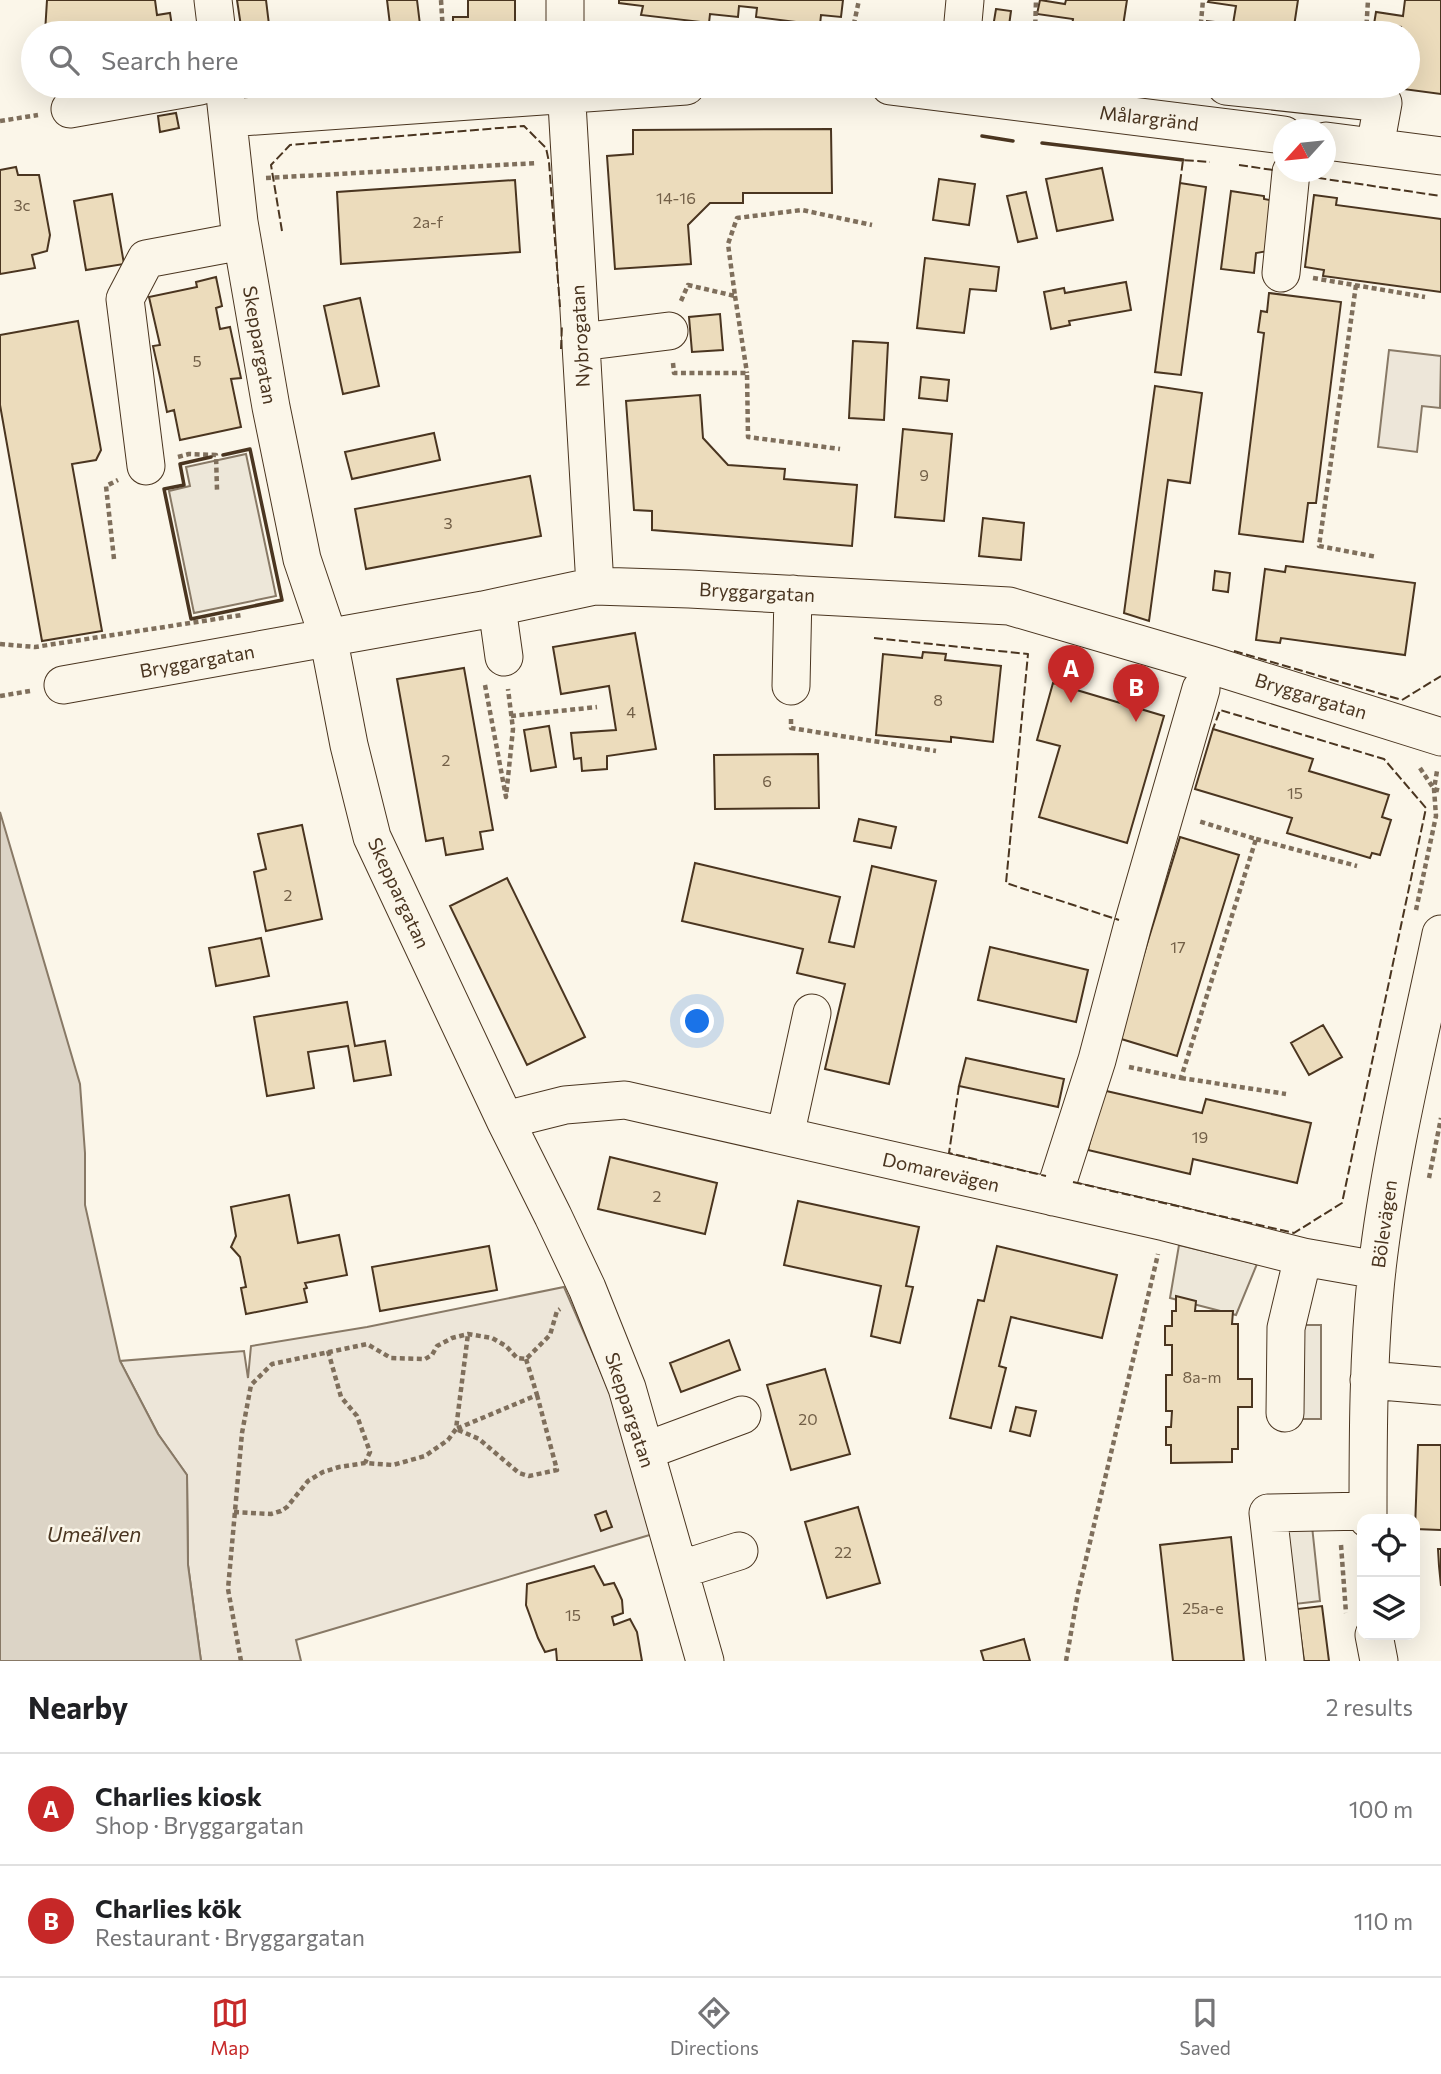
<!DOCTYPE html>
<meta charset="utf-8">
<style>
:root{--surface:#fff;--page:#f2f2f2;--text:#202124;--muted:#757577;--line:#e0e0e0;--accent:#c62828}
body{margin:0;font-family:Commissioner,sans-serif;background:var(--page);color:var(--text)}
.controls{position:absolute;right:21px;bottom:21px;display:grid;overflow:hidden;border-radius:14px;box-shadow:0 7px 28px #0002}
.controls button{width:63px;height:63px;display:grid;place-items:center;padding:0;border:0;border-bottom:2px solid var(--line);background:var(--surface);color:var(--text);font:35px sans-serif}
.compass{position:absolute;left:1273px;top:119px;width:63px;height:63px;border-radius:50%;background:var(--surface);box-shadow:0 7px 28px #0002;rotate:243deg}
.you{position:absolute;left:698px;top:1022px;width:24px;height:24px;margin:-18px;border:5px solid #fff;border-radius:50%;background:#1a73e8;box-shadow:0 0 0 10px #1a73e833}
.badge{display:grid;place-items:center;width:46px;height:46px;border-radius:50%;background:var(--accent);color:#fff;font-size:23px;font-weight:700}
.pin{position:absolute;translate:-50% -58px;filter:drop-shadow(0 2px 4px #0008)}
.pin::after{content:'';position:absolute;top:37px;width:24px;height:21px;background:inherit;clip-path:polygon(0 0,100% 0,50% 100%)}
.list{margin:0;padding:0;list-style:none}
h2{display:flex;justify-content:space-between;align-items:center;height:91px;margin:0;padding:0 28px;font-size:30px}
h2 small{font-size:23px;font-weight:400;color:var(--muted)}
.list li{display:grid;grid-template-columns:46px 1fr auto;gap:21px;align-items:center;box-sizing:border-box;height:112px;padding:0 28px;border-top:2px solid var(--line)}
.list b{display:block;font-size:26px;white-space:nowrap}
.list p{margin:0;font-size:23px;white-space:nowrap;color:var(--muted)}
.list em{font-size:23px;font-style:normal;color:var(--muted)}
.icon{flex:none;width:38px;height:38px;fill:none;stroke:currentColor;stroke-width:2;stroke-linecap:round;stroke-linejoin:round}
.map{position:relative;flex:none;width:1441px;height:1661px;overflow:hidden}
.search{position:absolute;background:var(--surface);box-shadow:0 7px 28px #0002;left:21px;right:21px;top:21px;height:77px;display:flex;align-items:center;gap:18px;box-sizing:border-box;padding:0 24px;border-radius:38px;color:var(--muted);font-size:26px}
.sheet{height:315px;background:var(--surface)}
nav{display:flex;justify-content:space-around;align-items:center;box-sizing:border-box;height:98px;border-top:2px solid var(--line);background:var(--surface);font-size:19px;color:var(--muted)}
nav a{display:grid;justify-items:center;gap:4px}
nav .on{color:var(--accent)}
.map>svg:first-child{display:block}
.green{fill:#ede6d9;stroke:#887966;stroke-width:2}
.parking{fill:#ede7d9;stroke:#887966;stroke-width:2}
.water{fill:#dcd4c6;stroke:#887966;stroke-width:2}
.building{fill:#ecdcbc;stroke:#4a3520;stroke-width:2}
.lines{fill:none;stroke-linecap:round;stroke-linejoin:round}
.minor-casing{stroke:#4a3520;stroke-width:39}
.path{stroke:#7f6f5c;stroke-width:4.5;stroke-dasharray:5 3.5;stroke-linecap:butt}
.minor{stroke:#fbf6e9;stroke-width:37}
.fence{stroke:#4a3520;stroke-width:2;stroke-dasharray:9 3.5;stroke-linecap:butt}
.wall{stroke:#4a3520;stroke-width:3.5}
.labels{text-anchor:middle;stroke-width:5;stroke-linejoin:round;paint-order:stroke}
.number-label{font-size:16px;fill:#725f47}
.street-label{font-size:19px;fill:#4a3520;stroke:#fbf6e9}
.water-label{font-size:21px;font-style:italic;fill:#4a3520;stroke:#fbf6e9}
</style>
<div class="map">
<svg width="1441" height="1661" viewBox="0 0 1441 1661">
<rect width="100%" height="100%" fill="#fbf6e9"/>
<path class="green" d="M1389,350l52,6 -1,52 -18,-2 -5,46 -39,-5z
M564,1287l51,117 38,130 -357,106 5,21h-100l-13,-96 -1,-90 -29,-41 -38,-73 124,-10 4,27 3,-32 116,-19z"/>
<path class="parking" d="M246,454l30,142 -82,17 -25,-122 21,-5 -4,-19z
M1179,1245l78,19 -21,51 -66,-17z
M1295,1325h26v94h-26z
M1312,1526l8,75 -25,3 -9,-75z"/>
<path class="water" d="M0,812l80,272 5,69v52l35,156 38,73 29,41 1,90 13,96h-201z"/>
<path class="building" d="M47,0h108l2,15 13,-2 3,20h-128z
M237,0h29l4,33h-28z
M387,0h30l4,33h-30z
M468,0h47v33h-62v-16h15z
M619,0h224l-2,17 -20,-2 -1,10 -64,-8 1,-9 -18,-2 -1,11 -28,-3 -1,9 -68,-8 2,-9 -24,-3z
M1040,0l25,4 1,-4h61l-4,26 11,2 -1,5h-62l2,-14 -36,-5z
M1209,0h89l-5,33h-87l1,-12 26,3 3,-18 -28,-4z
M1405,0h36v94l-38,-5 1,-3h4v-53h-8l1,-6 -27,-3 2,-12 27,4z
M996,9l15,2 -3,22h-16z
M176,113l3,15 -19,4 -2,-16z
M831,129l1,64h-89v10h-33l-22,22 3,39 -76,5 -8,-113 26,-2v-24z
M16,167l2,8h21l11,60 -3,16 -15,4 3,13 -35,6v-104z
M1102,168l11,52 -56,11 -11,-52z
M939,179l36,5 -6,41 -36,-5z
M515,180l5,72 -179,12 -4,-72z
M1180,183l26,4 -25,188 -26,-3z
M1231,191l33,5v3l10,2 -6,50 -12,2 -2,20 -33,-4z
M1026,192l11,46 -19,4 -11,-46z
M112,194l12,70 -38,6 -12,-69z
M1314,195l23,3 -1,7 105,14v73l-118,-16 1,-6 -19,-3z
M925,258l74,9 -3,24 -26,-2 -6,44 -47,-5z
M216,277l6,29 -6,2 4,21 10,-2 11,51 -10,1 10,48 -61,13 -6,-30 -7,2 -7,-35 -7,-31 7,-1 -11,-48 48,-10 -1,-5z
M1126,282l5,28 -62,11 1,4 -19,4 -7,-37 20,-4 1,5z
M1269,293l72,9 -25,201h-8l-5,39 -64,-8 25,-201 -6,-1 3,-21 6,1z
M360,298l19,88 -36,8 -19,-88z
M720,314l3,36 -31,2 -3,-35z
M78,321l23,129 -5,10 -24,4 30,167 -60,10 -42,-236v-70z
M853,341l35,2 -4,77 -35,-2z
M921,377l28,3 -2,21 -28,-3z
M1155,386l47,7 -12,90 -22,-3 -19,141 -25,-8z
M700,395l3,43 25,27 57,4 -1,10 73,6 -5,61 -200,-16v-19l-18,-1 -8,-109z
M903,429l49,5 -8,87 -49,-4z
M434,433l6,27 -88,19 -7,-27z
M530,476l11,60 -175,33 -11,-60z
M983,518l41,5 -3,37 -42,-4z
M1286,566l129,17 -10,72 -124,-17 -1,5 -24,-3 9,-71 20,3z
M1215,571l15,2 -2,19 -15,-2z
M635,633l21,116 -49,7v13l-25,2 -1,-13 -7,1 -3,-26 45,-3 -7,-44 -48,8 -8,-47z
M923,652l23,2 -1,6 56,6 -8,76 -42,-5v5l-75,-7 7,-81 39,4z
M464,668l29,162 -13,2 3,17 -37,6 -3,-17 -17,3 -29,-162z
M1053,683l111,33 -37,127 -88,-26 21,-71 -23,-6z
M549,726l7,41 -25,4 -7,-41z
M1213,729l100,30 -4,12 80,24 -7,22 9,3 -11,35 -8,-2 -2,5 -83,-25 5,-15 -97,-29z
M818,754l1,54 -104,1 -1,-54z
M859,819l37,8 -5,21 -37,-7z
M302,825l20,94 -56,12 -12,-59 12,-3 -8,-35z
M1180,837l59,18 -62,201 -59,-18z
M695,863l145,34 -11,45 25,5 18,-81 64,15 -47,203 -64,-15 20,-85 -48,-11 6,-24 -121,-28z
M507,878l78,159 -58,28 -77,-159z
M261,938l8,38 -53,10 -7,-38z
M990,947l98,23 -12,52 -98,-22z
M347,1002l8,44 30,-5 6,34 -37,6 -6,-35 -40,6 6,36 -47,8 -13,-79z
M1323,1025l19,32 -33,18 -18,-32z
M966,1058l98,21 -6,28 -99,-21z
M1102,1090l100,23 4,-14 105,24 -14,60 -104,-24 -3,15 -102,-24z
M610,1157l107,26 -12,51 -107,-25z
M289,1195l9,48 41,-8 8,40 -42,8 2,5 -3,1 3,13 -61,12 -5,-26 5,-1 -6,-30 -9,-10 5,-11 -5,-29z
M798,1201l121,26 -13,59 7,1 -13,56 -29,-7 10,-50 -97,-21z
M489,1246l8,44 -117,21 -8,-44z
M997,1246l120,29 -15,63 -91,-21 -12,49 7,2 -15,60 -41,-10 28,-118 6,1z
M1176,1296l20,5 -1,10h38l-1,13h6v55h14v28h-14v42h-6v13l-61,1v-18h-5v-18h5l1,-16h-6v-36h6v-30h-7v-19h7v-15h4z
M729,1340l11,30 -59,22 -11,-29z
M825,1369l25,85 -59,16 -24,-85z
M1016,1407l20,4 -6,25 -20,-5z
M1418,1445h23v85l-26,-1z
M858,1507l22,76 -53,15 -22,-76z
M606,1511l6,16 -11,4 -6,-16z
M1231,1537l13,124h-71l-13,-116z
M1438,1549h3v37l-2,-20z
M594,1566l10,19 10,-2 3,6 5,11 1,13 -11,4 2,8 16,-6 7,13 5,29h-85l-1,-12 -11,3 -7,-14 -12,-33 1,-21z
M1322,1606l7,55h-25l-7,-52z
M1024,1639l6,22h-46l-3,-10z"/>
<g class="lines">
<defs>
<path id="minor" d="M213,0l4,33
M565,0v33
M962,33l3,-33
M224,86l15,136 32,185 31,152 26,77 21,109 23,92 133,283 48,96 34,72 40,100 78,273
M566,86l29,500
M890,86l394,49
M1226,86l157,17 -8,44
M70,109l130,-23
M228,118l458,-32
M1326,141l115,15
M1281,273l10,-101
M581,342l88,-11
M146,466l-21,-167 21,-40 96,-18
M497,607l7,50
M63,685l420,-75 112,-24 94,3 320,17 202,59 230,72
M791,686l2,-92
M505,1120l60,-15 60,-5 540,122 138,35 74,13
M785,1136l27,-123
M1053,1197l44,-137 36,-136 68,-235
M1369,1380l72,6
M1285,1413l1,-85 17,-71
M645,1451l97,-36
M1368,1519c0,-83 0,-167 9,-250 13,-113 41,-224 64,-335
M679,1570l60,-19
M1374,1635l5,26
M1285,1661l-17,-148 100,-2"/>
</defs>
<use href="#minor" class="minor-casing"/>
<path class="path" d="M441,0l2,33
M852,33l7,-33
M1035,33l1,-33
M1200,33l3,-33
M1366,33l2,-33
M0,121l38,-6
M266,178l271,-15
M1313,278l112,19
M1356,285l-37,261 58,11
M735,296l12,77
M681,301l7,-16 47,11 -7,-52 9,-26 65,-8 70,15
M673,363l1,10h73l1,64 92,12
M178,457l11,-3 27,1 1,35
M114,559l-8,-73 12,-6
M0,644l35,3 207,-32
M485,685l21,112 7,-68 -5,-40
M0,696l30,-5
M511,716l86,-9
M791,719v9l145,23
M1420,768l14,21 7,2
M1256,839l101,27
M1416,910l20,-94 -2,-27 3,-18
M1129,1067l52,11 75,-239 -58,-18
M1181,1078l105,16
M1429,1178l12,-60
M328,1351l13,46 16,19 13,36 -5,11
M526,1359l11,36
M537,1395l20,75 -28,6 -10,-3 -40,-34 -23,-10z
M234,1512l37,2 10,-3 6,-4 21,-26 15,-9 16,-5 26,-4 28,2 32,-9 23,-16 8,-11 12,-95
M1341,1545l5,68
M241,1661l-13,-72 14,-156 9,-48 21,-21 95,-20 24,14 34,1 7,-4 5,-9 15,-8 16,-4 24,4 14,8 11,12 9,1 24,-24 7,-24 3,-2
M1066,1661l12,-68 80,-339"/>
<use href="#minor" class="minor"/>
<path class="fence" d="M1239,165l34,5
M1305,176l136,20
M1180,183l3,-23 27,2
M282,231l-11,-66 19,-20 234,-19 22,22 3,14 11,145
M561,349l1,-25
M874,638l154,16 -22,229 113,37
M1234,651l168,49 39,-24
M959,1086l-10,67 97,23
M1073,1182l221,51 48,-30 84,-395 -42,-49 -164,-49 -7,19"/>
<path class="wall" d="M982,136l31,5
M1042,143l141,17
M211,457l-31,7 4,21 -20,4 27,130 91,-19 -32,-151 -27,6"/>
</g>
<g class="labels">
<g class="number-label">
<text x="676" y="204">14-16</text>
<text x="22" y="211">3c</text>
<text x="428" y="228">2a-f</text>
<text x="197" y="367">5</text>
<text x="924" y="481">9</text>
<text x="448" y="529">3</text>
<text x="938" y="706">8</text>
<text x="631" y="718">4</text>
<text x="446" y="766">2</text>
<text x="767" y="787">6</text>
<text x="1295" y="799">15</text>
<text x="288" y="901">2</text>
<text x="1178" y="953">17</text>
<text x="1200" y="1143">19</text>
<text x="657" y="1202">2</text>
<text x="1202" y="1383">8a-m</text>
<text x="808" y="1425">20</text>
<text x="843" y="1558">22</text>
<text x="1203" y="1614">25a-e</text>
<text x="573" y="1621">15</text>
</g>
<g class="street-label">
<text transform="translate(1149 118) rotate(7)" y="7">Målargränd</text>
<text transform="translate(580 336) rotate(-93)" y="7">Nybrogatan</text>
<text transform="translate(260 345) rotate(80)" y="7">Skeppargatan</text>
<text transform="translate(757 592) rotate(3)" y="7">Bryggargatan</text>
<text transform="translate(197 661) rotate(-10)" y="7">Bryggargatan</text>
<text transform="translate(1311 696) rotate(17)" y="7">Bryggargatan</text>
<text transform="translate(399 893) rotate(65)" y="7">Skeppargatan</text>
<text transform="translate(941 1172) rotate(13)" y="7">Domarevägen</text>
<text transform="translate(1384 1224) rotate(-82)" y="7">Bölevägen</text>
<text transform="translate(630 1410) rotate(72)" y="7">Skeppargatan</text>
</g>
<g class="water-label">
<text x="94" y="1542">Umeälven</text>
</g>
</g>
</svg>
<div class="controls">
<button><svg class="icon" aria-label="locate" viewBox="0 0 24 24"><circle cx="12" cy="12" r="6"/><path d="M12 2v4M12 18v4M2 12h4M18 12h4"/></svg></button>
<button><svg class="icon" aria-label="layers" viewBox="0 0 24 24"><path d="M12 4l9 5-9 5-9-5zM3 14l9 5 9-5"/></svg></button>
</div>
<svg class="compass" viewBox="-18 -18 36 36"><path d="M0-13l5 13h-10z" fill="#e53935"/><path d="M0 13l5-13h-10z" fill="#757577"/></svg>
<div class="you"></div>
<div class="pin badge" style="left:1071px;top:703px">A</div>
<div class="pin badge" style="left:1136px;top:722px">B</div>
<div class="search"><svg class="icon" aria-label="search" viewBox="0 0 24 24"><circle cx="10" cy="10" r="6"/><path d="M15 15l6 6"/></svg>Search here</div>
</div>
<section class="sheet">
<h2>Nearby<small>2 results</small></h2>
<ul class="list">
<li><span class="badge">A</span><div><b>Charlies kiosk</b><p>Shop · Bryggargatan</p></div><em>100 m</em></li>
<li><span class="badge">B</span><div><b>Charlies kök</b><p>Restaurant · Bryggargatan</p></div><em>110 m</em></li>
</ul>
</section>
<nav>
<a class="on"><svg class="icon" aria-label="map" viewBox="0 0 24 24"><path d="M3 6l6-2 6 2 6-2v14l-6 2-6-2-6 2zM9 4v14M15 6v14"/></svg>Map</a>
<a><svg class="icon" aria-label="directions" viewBox="0 0 24 24"><path d="M12 3l9 9-9 9-9-9zM9 14v-3h6M13 9l2 2-2 2"/></svg>Directions</a>
<a><svg class="icon" aria-label="saved" viewBox="0 0 24 24"><path d="M7 4h10v16l-5-4-5 4z"/></svg>Saved</a>
</nav>
